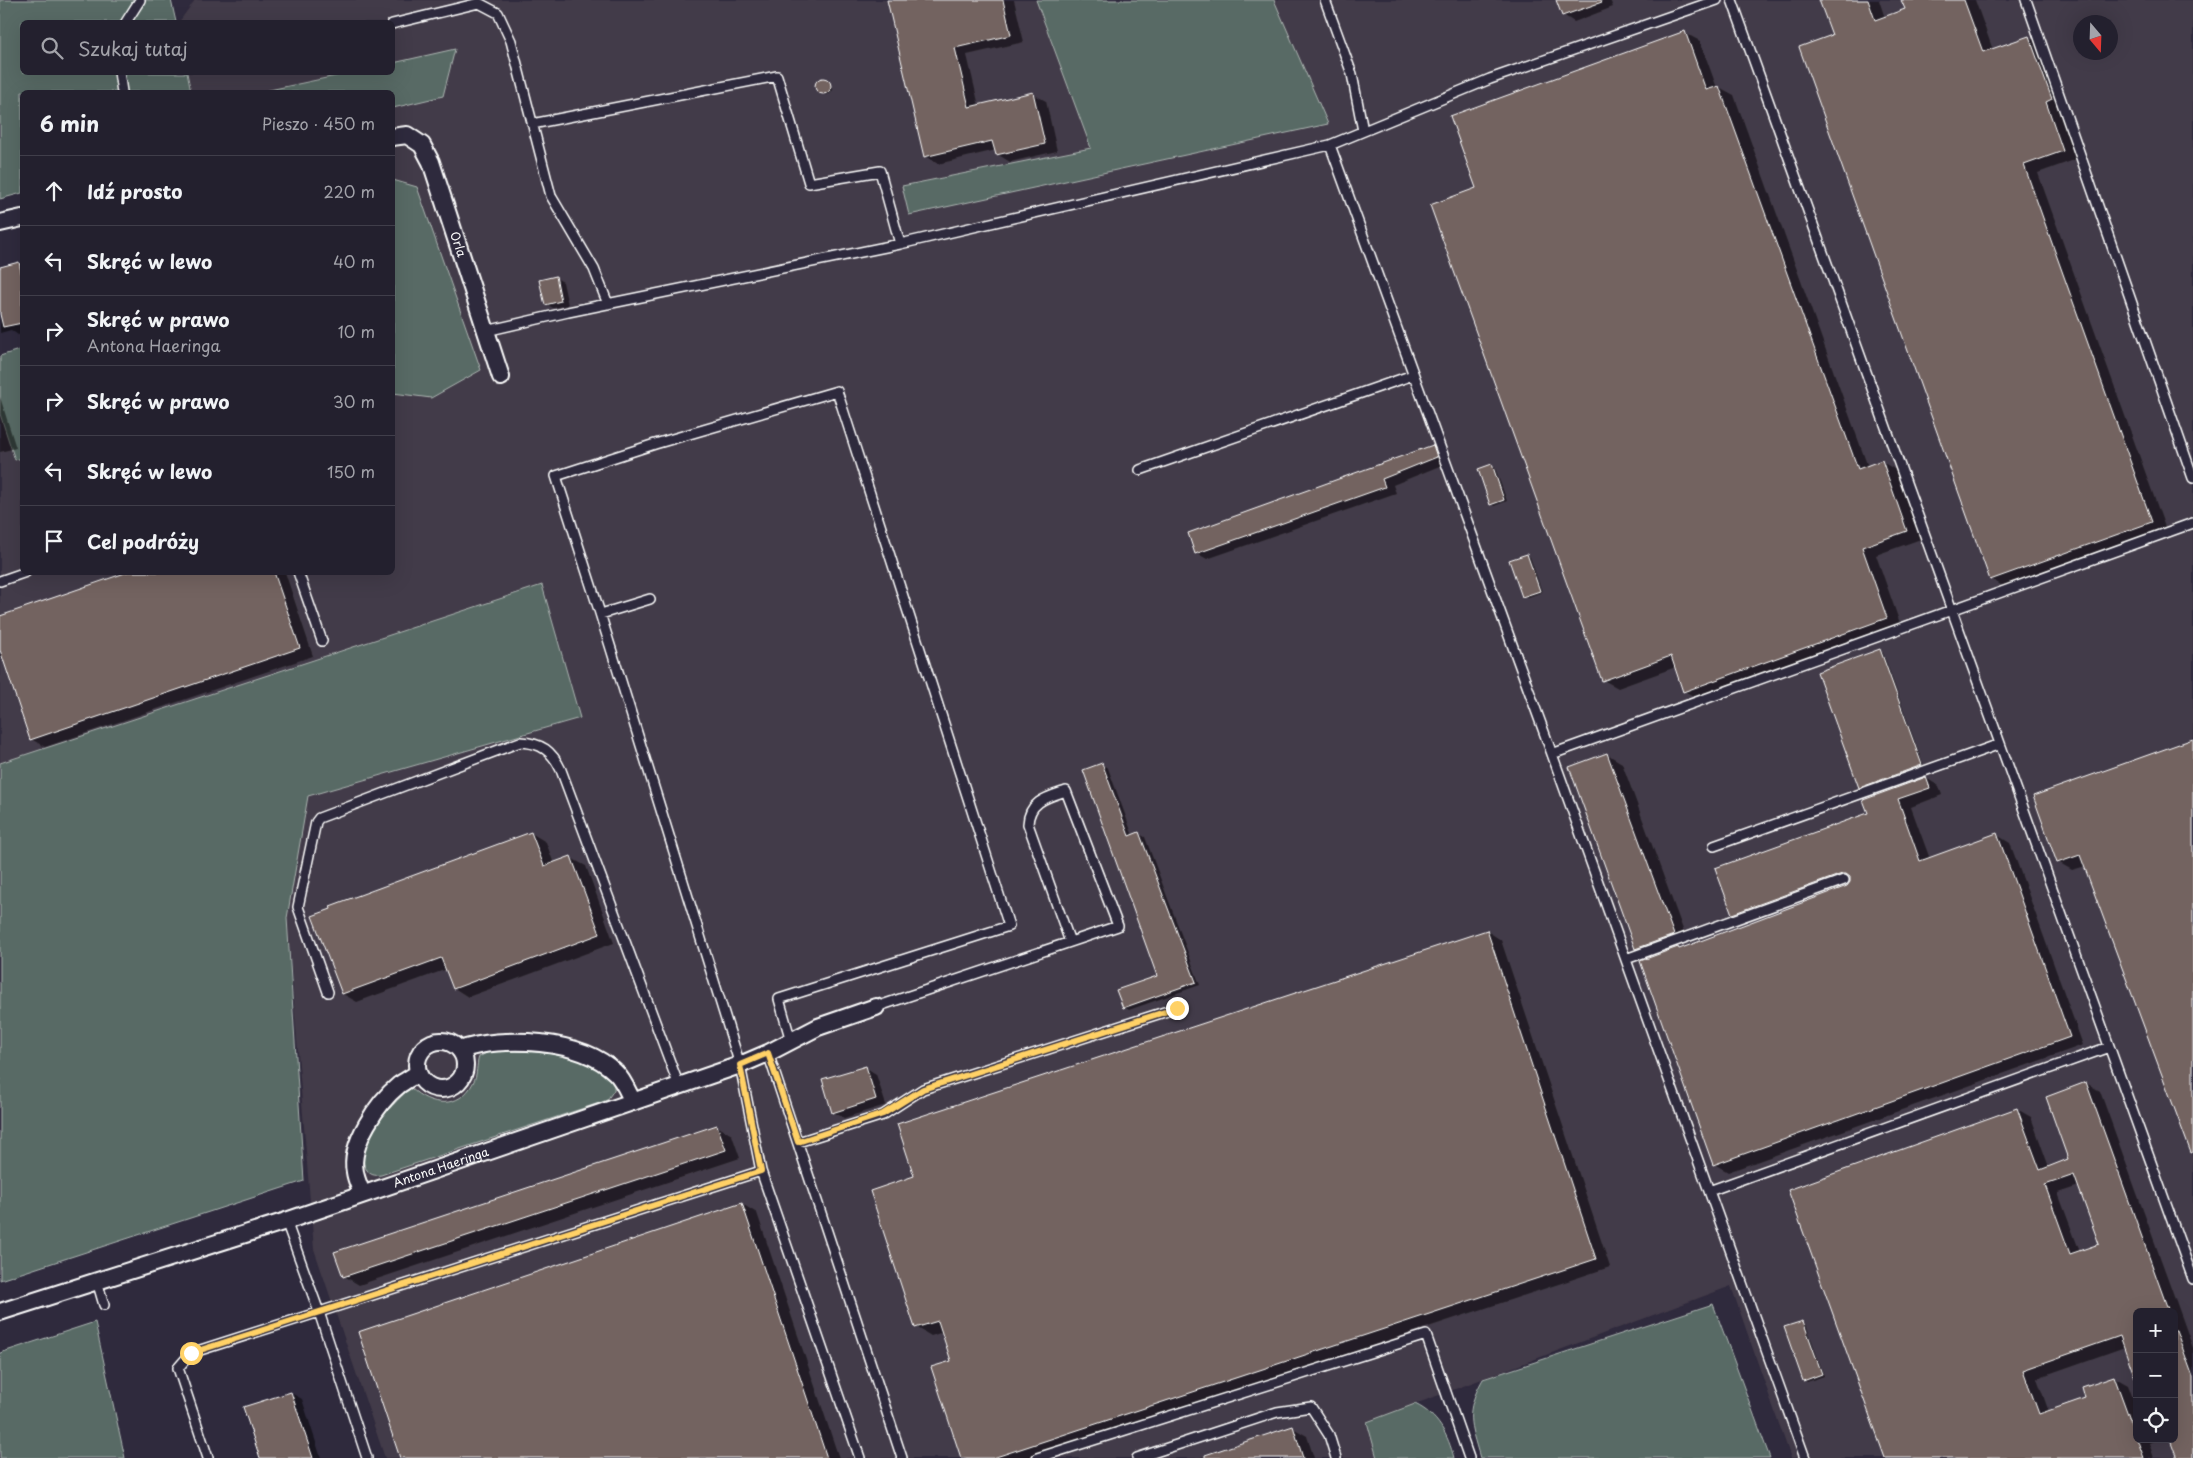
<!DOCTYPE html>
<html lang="pl">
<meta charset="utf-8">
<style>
:root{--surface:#23202e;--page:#2f2d3a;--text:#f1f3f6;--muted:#a3a3aa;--line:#403e4a}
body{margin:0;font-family:"Playpen Sans",sans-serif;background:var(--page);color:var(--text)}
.controls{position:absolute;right:15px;bottom:15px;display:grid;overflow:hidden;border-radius:8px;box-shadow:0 5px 20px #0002}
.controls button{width:45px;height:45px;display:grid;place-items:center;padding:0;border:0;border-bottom:1px solid var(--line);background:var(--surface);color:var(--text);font:25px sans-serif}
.compass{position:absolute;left:2073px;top:15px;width:45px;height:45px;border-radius:50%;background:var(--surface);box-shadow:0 5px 20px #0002;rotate:161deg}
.stop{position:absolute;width:15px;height:15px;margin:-11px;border:4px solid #ffd166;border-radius:50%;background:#fff}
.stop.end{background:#ffd166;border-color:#fff;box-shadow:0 1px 5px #0008}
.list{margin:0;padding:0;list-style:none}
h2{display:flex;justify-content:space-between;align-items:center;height:65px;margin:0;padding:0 20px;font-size:21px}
h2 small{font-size:16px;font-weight:400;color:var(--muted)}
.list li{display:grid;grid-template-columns:32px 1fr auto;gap:15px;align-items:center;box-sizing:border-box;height:70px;padding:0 20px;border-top:1px solid var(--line)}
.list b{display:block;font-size:19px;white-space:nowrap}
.list p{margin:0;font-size:16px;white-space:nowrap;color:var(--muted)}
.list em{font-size:16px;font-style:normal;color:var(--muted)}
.icon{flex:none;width:28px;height:28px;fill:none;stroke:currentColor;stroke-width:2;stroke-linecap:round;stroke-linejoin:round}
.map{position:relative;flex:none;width:2193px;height:1458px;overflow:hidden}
.search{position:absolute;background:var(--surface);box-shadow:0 5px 20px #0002;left:20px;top:20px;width:375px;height:55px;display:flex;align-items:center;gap:12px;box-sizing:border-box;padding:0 18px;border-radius:8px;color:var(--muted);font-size:19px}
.panel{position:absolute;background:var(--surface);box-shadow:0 5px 20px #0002;left:20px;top:90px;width:375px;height:485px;border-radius:8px}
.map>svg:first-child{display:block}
.built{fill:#433b48;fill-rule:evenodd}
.green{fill:#586b65;stroke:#acb5b2}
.shadow{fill:#0007;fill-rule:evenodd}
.building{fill:#736360;stroke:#fff;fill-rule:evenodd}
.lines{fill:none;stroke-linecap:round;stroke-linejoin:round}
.lane-casing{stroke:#fff;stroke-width:12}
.street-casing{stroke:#fff;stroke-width:20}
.lane{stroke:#2f2a3d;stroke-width:9}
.street{stroke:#2f2a3d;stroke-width:16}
.route{stroke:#ffd166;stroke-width:6}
.labels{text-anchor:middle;stroke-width:4;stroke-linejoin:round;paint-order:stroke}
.street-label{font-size:12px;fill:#fff;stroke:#2f2a3d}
</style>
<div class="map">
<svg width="2193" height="1458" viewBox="0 0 2193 1458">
<rect width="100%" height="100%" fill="#2f2a3d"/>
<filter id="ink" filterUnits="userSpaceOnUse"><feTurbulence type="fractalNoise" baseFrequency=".02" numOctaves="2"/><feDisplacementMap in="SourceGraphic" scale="10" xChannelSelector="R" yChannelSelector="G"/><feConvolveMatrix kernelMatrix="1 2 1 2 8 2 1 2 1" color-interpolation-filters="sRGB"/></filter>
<g filter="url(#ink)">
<path class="built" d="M195,0h1998v1458h-402l-60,-172 -364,136 10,36h-992l-71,-209 -27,-331 21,-122 272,-78 -38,-133 -542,178v-407l22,-7v223h370v-480h-201l-4,-19 205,-1v-50h-213zM2080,22h30v30h-30zM2137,1312h37v127h-37z"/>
<path class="green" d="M0,0h171l5,22h-154v50l165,1 4,19h-169v101l-22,6z
M1036,0h238l54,124 -419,91 -7,-29 189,-38z
M455,49l-12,47 -50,12 -1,-16h-132l90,-19 42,-1 1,-9z
M393,180l24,7 64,183 -50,28 -38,-5z
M22,349v109l-7,2 -15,-46v-58z
M542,585l38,133 -272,78 -21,122 17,263 -304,99v-517z
M490,1051c38,0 82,-1 114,23 6,4 11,8 10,16l-7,10 -5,2 -221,73c-6,1 -11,0 -14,-5 -18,-21 28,-70 44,-82 19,18 48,22 62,-5 5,-9 3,-18 6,-26z
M1713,1304l57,154h-290c-10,-35 -16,-45 3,-79z
M95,1322l30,136h-125v-105z
M1415,1404c23,11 33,31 39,54h-77l-10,-36z"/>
<path class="shadow" d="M888,0h126l10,42 -57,13 12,51 54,-12 13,7 11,50 -47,11 -13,-8 -1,-4 -58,14 -13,-8z
M1558,0h52l3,7 -39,15 -11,-7z
M1821,0h58l6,18 21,-8 -3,-10h72l18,50 36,-13 15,8 22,62 -6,3 17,49 -39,14 128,357 -160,58 -15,-9 -157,-543z
M1685,33l15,8 17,47 2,-1 15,8 134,372 14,-5 14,8 25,69 -45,16 25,71 -202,73 -15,-8 -8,-24 -58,21 -15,-8 -125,-491z
M824,80l9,7v3l-6,5 -7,-3 -4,-5 4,-6z
M19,264l3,2v68l-4,1 -7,-5 -11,3v-65z
M556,278l7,4 5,23 -15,3 -7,-4z
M0,397l16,51 -16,4z
M1433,446l10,7 4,10 -54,22 3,8 -189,66 -11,-6z
M1492,466l3,2 12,33 -13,5 -3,-2z
M1527,555l3,2 12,35 -16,6 -3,-2z
M132,572h153l28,84 -268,91 -14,-8 -27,-81 -4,1v-42z
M1880,651l3,2 41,114 -61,22 -3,-2z
M2193,740v413l-107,-287 -14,4 -14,-8z
M1607,754l15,9 66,180 -12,4 4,3 150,-57 -1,-2 -83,30 -13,-8 136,-99 57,-36 13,8 3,9 -31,12 19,52 67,-24 13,8 73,202 -355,127 -14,-8 -62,-207 -16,-9z
M1102,765l6,3 25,68 6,-2 6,3 55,148 -71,25 -5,-3 35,-31z
M531,833l15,9 8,22 17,-6 15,8 28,77 -146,54 -14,-9 -7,-19 -90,33 -14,-8z
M1487,931l14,9 109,327 -578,191h-70l-9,-96 -10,-30 -12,4 -15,-9z
M865,1067l11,7 10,31 -42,13 -11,-6z
M2086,1083l14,8 93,257v110h-15l-4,-19v-127h-37l-12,35 -88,31 12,34 38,-14 27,-21 14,8 6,16 3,-1v39h21l-9,4 5,15h-268l131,-349 14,8 18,50 21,-7zM2079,1186l22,59 -21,7 -22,-59z
M717,1126l15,9 8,23 -381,127 -15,-9z
M742,1204l15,9 82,245h-437z
M1803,1322l3,2 18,52 -17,6 -3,-2z
M291,1393l11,6 19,59h-60z
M1293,1428l14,8 7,22h-114z"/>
<path class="building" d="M887,0h116l8,35 -56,13 14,59 64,-15 12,52 -49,11 -4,-14 -68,16z
M1556,0h45l1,2 -40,14z
M1819,0h49l7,20 30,-11 -4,-9h63l19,52 46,-16 23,63 -6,3 17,49 -39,14 128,357 -162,58 -191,-533 33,-12z
M1685,31l21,59 13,-4 139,383 24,-9 25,71 -45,16 25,71 -204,74 -12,-36 -69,25 -172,-476 46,-17 -26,-72z
M815 86a8 8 0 1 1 16 0a8 8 0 1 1-16 0Z
M19,262l3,15v46l-19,4 -3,-13v-47z
M556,276l5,25 -16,4 -6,-25z
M1433,445l4,12 -55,22 3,8 -190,67 -7,-21z
M1492,464l12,36 -14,5 -12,-36z
M1527,554l13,37 -18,6 -13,-37z
M128,572h146l26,76 -270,92 -30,-90v-34z
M1880,649l42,116 -63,23 -42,-116z
M2193,739v413l-2,1 -111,-298 -23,8 -24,-67z
M1607,753l67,182 -39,14 -66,-182z
M1102,763l27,73 10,-4 57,150 -73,26 -7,-18 41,-14 -74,-206z
M1926,777l4,11 -32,11 22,62 77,-28 73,204 -357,128 -73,-204 38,-14 1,2 168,-63 3,-4v-5l-4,-3h-4l-110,40 -17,-46 153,-55 -5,-13z
M531,832l13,34 27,-10 29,78 -147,55 -12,-31 -99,36 -30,-78 19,-7 -1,-3z
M1487,930l109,329 -603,199h-32l-30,-91 20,-6 -13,-40 -23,7 -45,-137 44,-15 -17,-52z
M866,1066l10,33 -44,14 -10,-34z
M2086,1082l83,230h-32v66h-2l-15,-42 -97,34 16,44 46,-16 -3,-11 32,-11 30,82h-259l-97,-268 229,-82 23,62 28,-11 -22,-62zM2074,1175l25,69 -29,10 -25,-69z
M717,1125l9,25 -383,127 -9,-25z
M742,1203l85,255h-427l-42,-126z
M1803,1321l19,53 -19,7 -19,-54z
M2174,1330h2l17,47v81h-16l-7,-19h4z
M291,1392l22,66h-53l-17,-51z
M1293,1426l10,32h-98v-3z"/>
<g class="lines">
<defs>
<path id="lane" d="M1325,0l27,74 11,57
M1717,0l-227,79 -160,66 222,609 641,-231
M1732,0l461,1279
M2026,0l167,478
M126,22l14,-22
M392,24l87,-21 19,10 13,28 40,155 43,73 14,35
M119,72l3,20
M532,124l245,-48 32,107 71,-12 20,73
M486,331l82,-19 332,-68 430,-99
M1140,470l273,-95
M298,572l24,69
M0,581l26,-9
M601,614l49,-15
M1552,754l253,704
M1714,846l286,-102
M1626,959l218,-79
M328,992l-30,-85 18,-85 3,-4 201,-76c22,1 32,9 41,28l118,316
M876,1007l242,-81 -52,-135c-18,6 -37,10 -38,33l42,118
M791,1041l-12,-42 230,-73 -172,-535 -182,53 -99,32 43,134 141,455 21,106 99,287
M768,1053l134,405
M798,1142l85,-27 40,-26 254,-81
M1709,1191l400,-144
M286,1221l33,91 48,146
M97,1281l7,24
M208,1458l-30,-90 13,-15 570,-182
M1037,1458l389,-123 43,123
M1137,1458l140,-46 34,-5 18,28 7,23"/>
<g id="street">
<path id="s1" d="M392,137l15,-2 15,10 9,17 70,215"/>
<path d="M0,223l22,-5"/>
<circle cx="441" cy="1065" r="24"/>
<path d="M460,1050c42,-15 121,-11 155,22 8,7 13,20 18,30"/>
<path d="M362,1194c-2,-7 -6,-14 -7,-22 -6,-28 23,-70 44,-87 6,-4 13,-8 19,-12"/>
<path id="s2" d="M0,1312l286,-91 454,-156 28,-12 50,-26 58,-20"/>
</g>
</defs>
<use href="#lane" class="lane-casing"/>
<use href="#street" class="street-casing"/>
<use href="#lane" class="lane"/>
<use href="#street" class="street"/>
</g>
</g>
<g class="lines" filter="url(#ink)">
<path class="route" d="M191,1353l570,-182 -21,-106 28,-12 30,89 85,-28 40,-25 254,-81"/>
</g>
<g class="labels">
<g class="street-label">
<text dy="4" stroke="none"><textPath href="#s1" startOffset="139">Orla</textPath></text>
<text dy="4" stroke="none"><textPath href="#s2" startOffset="464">Antona Haeringa</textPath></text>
</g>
</g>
</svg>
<div class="controls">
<button>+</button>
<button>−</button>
<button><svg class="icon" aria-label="locate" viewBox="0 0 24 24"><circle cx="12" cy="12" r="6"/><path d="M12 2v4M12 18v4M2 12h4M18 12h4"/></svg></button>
</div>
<svg class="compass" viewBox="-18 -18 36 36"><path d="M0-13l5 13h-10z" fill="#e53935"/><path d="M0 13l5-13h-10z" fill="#a3a3aa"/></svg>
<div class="stop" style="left:191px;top:1353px"></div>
<div class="stop end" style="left:1177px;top:1008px"></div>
<div class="search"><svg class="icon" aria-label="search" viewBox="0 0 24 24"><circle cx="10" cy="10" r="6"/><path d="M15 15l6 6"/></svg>Szukaj tutaj</div>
<section class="panel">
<h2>6 min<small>Pieszo · 450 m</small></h2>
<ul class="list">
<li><svg class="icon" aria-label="ahead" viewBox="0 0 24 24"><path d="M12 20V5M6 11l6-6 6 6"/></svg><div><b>Idź prosto</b></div><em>220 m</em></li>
<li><svg class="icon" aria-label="left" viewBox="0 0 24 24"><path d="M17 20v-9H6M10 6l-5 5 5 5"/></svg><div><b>Skręć w lewo</b></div><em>40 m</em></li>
<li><svg class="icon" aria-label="right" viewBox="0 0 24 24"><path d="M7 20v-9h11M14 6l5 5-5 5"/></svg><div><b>Skręć w prawo</b><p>Antona Haeringa</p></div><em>10 m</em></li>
<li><svg class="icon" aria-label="right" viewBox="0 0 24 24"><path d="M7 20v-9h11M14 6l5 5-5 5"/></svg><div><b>Skręć w prawo</b></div><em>30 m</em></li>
<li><svg class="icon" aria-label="left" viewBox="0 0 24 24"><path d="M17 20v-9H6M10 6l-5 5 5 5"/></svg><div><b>Skręć w lewo</b></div><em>150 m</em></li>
<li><svg class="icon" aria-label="arrive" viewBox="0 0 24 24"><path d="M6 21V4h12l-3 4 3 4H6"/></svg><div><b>Cel podróży</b></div></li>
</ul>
</section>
</div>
